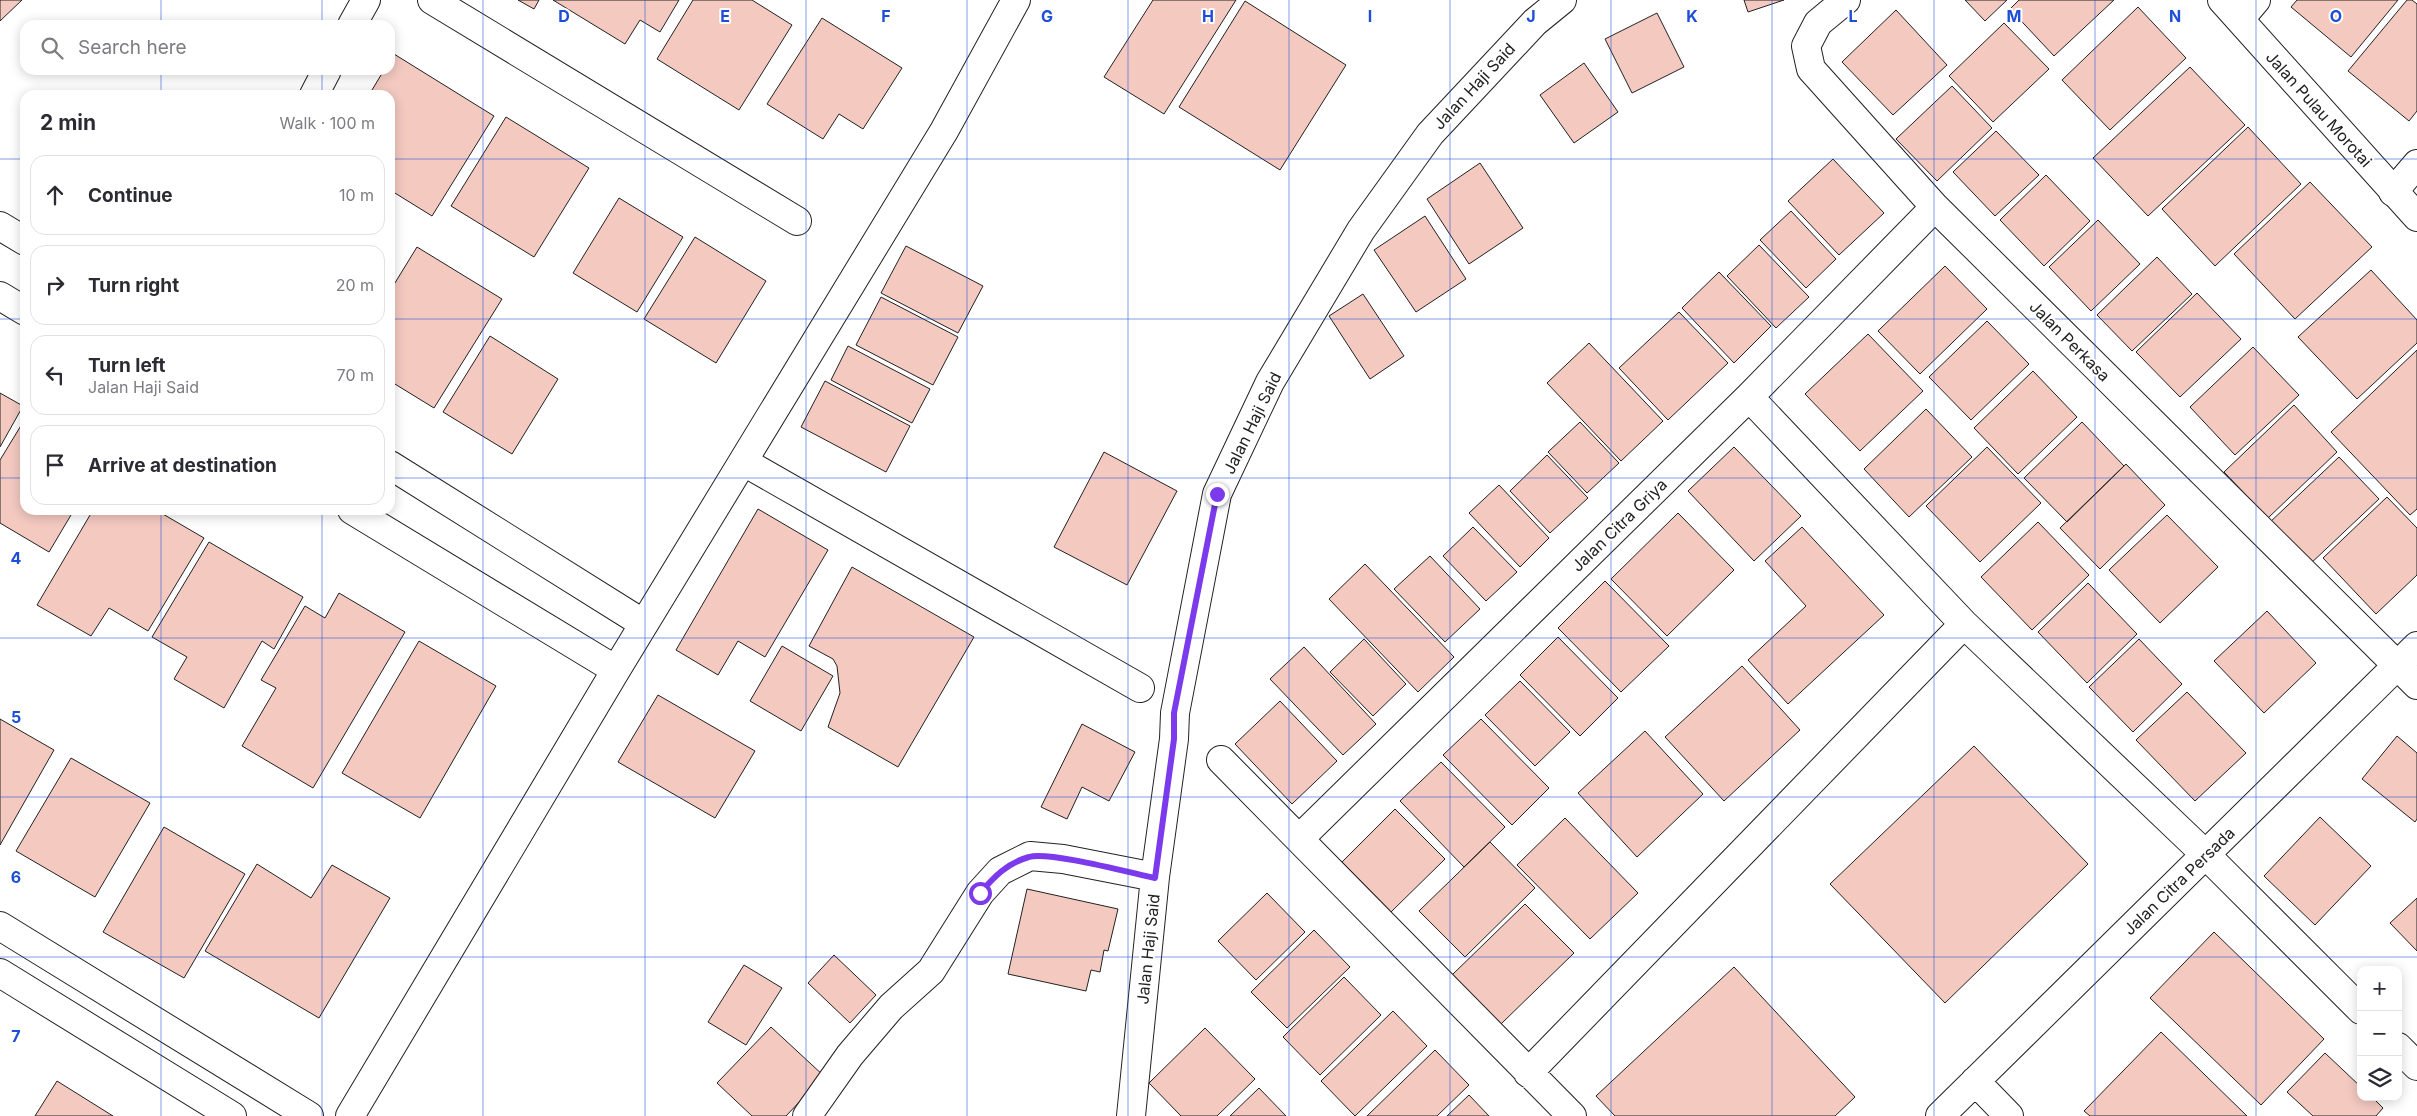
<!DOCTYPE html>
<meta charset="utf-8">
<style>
:root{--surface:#fff;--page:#f2f2f3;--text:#2b2b33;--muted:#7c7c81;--line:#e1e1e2}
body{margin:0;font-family:Inter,sans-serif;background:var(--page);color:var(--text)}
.controls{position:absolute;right:15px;bottom:15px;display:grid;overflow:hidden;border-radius:10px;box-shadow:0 2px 12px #0003}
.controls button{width:45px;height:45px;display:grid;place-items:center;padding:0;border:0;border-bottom:1px solid var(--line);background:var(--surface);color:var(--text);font:25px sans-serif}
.stop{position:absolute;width:15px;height:15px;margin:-11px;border:4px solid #7c3aed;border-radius:50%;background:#fff}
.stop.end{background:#7c3aed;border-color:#fff;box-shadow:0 1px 5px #0008}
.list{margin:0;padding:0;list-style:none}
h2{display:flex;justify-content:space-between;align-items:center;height:65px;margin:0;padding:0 20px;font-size:21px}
h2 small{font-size:16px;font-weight:400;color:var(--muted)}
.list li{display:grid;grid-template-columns:32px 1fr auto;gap:15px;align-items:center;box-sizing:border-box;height:80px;margin:0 10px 10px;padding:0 10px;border:1px solid var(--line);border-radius:15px}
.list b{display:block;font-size:19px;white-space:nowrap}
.list p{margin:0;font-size:16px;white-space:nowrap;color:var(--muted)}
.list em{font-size:16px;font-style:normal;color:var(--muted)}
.icon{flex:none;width:28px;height:28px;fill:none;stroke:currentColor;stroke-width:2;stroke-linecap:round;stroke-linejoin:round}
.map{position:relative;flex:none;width:2417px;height:1116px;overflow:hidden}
.search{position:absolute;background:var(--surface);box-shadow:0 2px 12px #0003;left:20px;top:20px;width:375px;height:55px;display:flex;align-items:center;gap:12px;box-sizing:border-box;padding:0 18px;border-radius:15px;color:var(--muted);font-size:19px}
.panel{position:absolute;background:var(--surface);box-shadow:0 2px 12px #0003;left:20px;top:90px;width:375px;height:425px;border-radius:15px}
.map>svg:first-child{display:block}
.building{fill:#f3c9c0;stroke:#222}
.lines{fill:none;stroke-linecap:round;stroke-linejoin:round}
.minor-casing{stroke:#222;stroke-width:30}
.tertiary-casing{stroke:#222;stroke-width:30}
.minor{stroke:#fff;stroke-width:28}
.tertiary{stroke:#fff;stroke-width:28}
.route{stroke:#7c3aed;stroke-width:6}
.grid{fill:none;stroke:#1d4ed8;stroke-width:1;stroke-opacity:0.55}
.labels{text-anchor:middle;stroke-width:4;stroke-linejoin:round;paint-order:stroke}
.street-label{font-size:16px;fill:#222;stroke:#fff}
.grid-label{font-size:16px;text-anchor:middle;font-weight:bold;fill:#1d4ed8;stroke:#fff;stroke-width:4;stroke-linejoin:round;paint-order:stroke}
</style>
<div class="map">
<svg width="2417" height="1116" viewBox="0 0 2417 1116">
<rect width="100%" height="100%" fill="#fff"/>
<path class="building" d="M0,0h22l-22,21z
M518,0h21l-5,9z
M553,0h126l-19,32 -20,-12 -15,24z
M693,0h59l40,25 -53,85 -82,-51z
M1153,0h83l-72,114 -60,-37z
M1744,0h40l-36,12z
M1965,0h42l-22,21z
M2019,0h95l-60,56 -44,-47z
M2297,0h101l-47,57 -60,-50z
M2407,0h5l5,4v107l-8,10 -61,-50z
M1245,1l101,64 -66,105 -101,-63z
M2138,7l48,51 -76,72 -48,-50z
M1896,10l51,55 -54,50 -51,-53z
M1657,13l27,54 -52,26 -27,-54z
M822,18l80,50 -39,61 -24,-15 -16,25 -56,-35z
M2004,23l45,46 -56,53 -44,-46z
M394,54l100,62 -62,100 -42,-26v-95h-21l15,-25h6v-10z
M1584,63l34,49 -44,31 -34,-48z
M2190,67l55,58 -97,91 -55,-58z
M1952,86l40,42 -55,53 -41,-42z
M506,117l83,51 -55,89 -83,-51z
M2248,127l53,57 -86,82 -53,-57z
M1996,131l43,44 -44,41 -42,-44z
M1833,159l51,54 -45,42 -51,-54z
M1480,163l43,65 -54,36 -42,-65z
M2046,175l44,46 -46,45 -44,-46z
M2310,182l62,65 -77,72 -61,-65z
M619,198l64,39 -46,75 -64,-39z
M1791,211l45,48 -30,29 -46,-48z
M1425,216l41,63 -50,33 -42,-62z
M2098,220l42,44 -49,47 -42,-44z
M695,237l71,44 -50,82 -72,-44z
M1759,245l50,52 -33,31 -49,-52z
M906,246l77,40 -25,47 -77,-40z
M417,247l85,52 -68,109 -44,-27v-90z
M2157,257l35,37 -60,57 -35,-36z
M1945,266l42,43 -67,65 -42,-43z
M2371,270l46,50v23l-60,56 -59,-62z
M1719,272l52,54 -37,37 -52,-55z
M2197,293l44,46 -61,58 -44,-45z
M1363,294l41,62 -34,23 -41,-63z
M881,297l77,40 -25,48 -77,-40z
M1679,312l49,51 -60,57 -49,-52z
M1987,321l42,43 -58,56 -42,-43z
M1868,334l55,57 -63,60 -55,-57z
M490,336l68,43 -46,75 -69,-42z
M1589,343l74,78 -42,40 -74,-78z
M848,346l82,43 -18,34 -81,-43z
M2253,347l46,48 -64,60 -45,-48z
M2417,350v159l-7,6 -79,-83z
M2033,371l44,46 -59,57 -44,-46z
M825,381l85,45 -24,46 -85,-45z
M0,393l23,13 -23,41z
M2294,405l43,47 -69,66 -44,-46z
M1926,409l46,48 -63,60 -45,-48z
M25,419v91h49l-25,42 -49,-29v-63z
M1580,422l39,41 -32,30 -39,-41z
M2082,422l42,44 -57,56 -43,-44z
M1734,447l67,69 -47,45 -66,-70z
M1987,447l54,56 -61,59 -54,-56z
M1104,452l73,39 -50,94 -73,-38z
M1547,455l41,43 -38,35 -40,-42z
M2339,457l40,42 -71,67 -40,-42z
M2126,464l39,41 -65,64 -40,-41z
M1499,485l50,53 -29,29 -51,-54z
M2387,497l30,31v47l-41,39 -53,-56z
M758,509l70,41 -63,107 -27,-16 -20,34 -42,-25z
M93,510h63l48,28 -56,93 -39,-23 -18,28 -54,-31z
M1678,513l56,57 -67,66 -56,-57z
M2167,515l51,52 -58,56 -51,-53z
M2038,522l51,53 -57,55 -51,-53z
M1473,527l44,45 -31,29 -43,-45z
M1802,527l82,88 -96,89 -40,-44 58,-54 -41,-45z
M209,542l94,55 -29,52 -12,-8 -38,67 -50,-29 13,-22 -35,-20z
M1430,556l50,53 -35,33 -51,-53z
M1365,564l89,93 -36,35 -89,-93z
M852,567l122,70 -76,130 -70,-40 12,-34 -3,-27 -4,-7 -24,-13z
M1605,581l64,65 -48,46 -63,-64z
M2088,583l49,51 -50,49 -49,-51z
M339,593l66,39 -92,156 -71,-42 34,-58 -15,-8 44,-74 20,12z
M2267,611l49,52 -52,50 -50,-52z
M1558,637l60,61 -38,38 -60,-61z
M1364,639l42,45 -33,32 -43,-44z
M2139,639l43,45 -49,48 -44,-45z
M419,641l77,45 -76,132 -78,-45z
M782,646l51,30 -32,55 -51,-30z
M1304,647l72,77 -33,31 -73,-76z
M1742,666l58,64 -76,71 -59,-64z
M1520,681l50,51 -35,34 -50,-51z
M2187,692l59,61 -51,48 -59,-61z
M658,695l97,56 -40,67 -97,-56z
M1280,701l57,60 -45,43 -57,-60z
M0,719l54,31 -54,95z
M1481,719l68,69 -37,37 -69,-70z
M1082,724l53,28 -26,49 -27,-14 -15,32 -26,-12z
M1645,731l58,63 -66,63 -59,-64z
M2397,736l20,17v66l-2,3 -53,-43z
M1974,746l114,118 -143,139 -115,-119z
M71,758l79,45 -55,94 -79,-46z
M1441,762l64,65 -41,40 -64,-66z
M1395,809l50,50 -54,53 -49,-50z
M2320,817l51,49 -56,59 -51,-49z
M1565,818l73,75 -48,46 -73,-74z
M164,827l81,47 -61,104 -81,-46z
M1490,842l45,46 -70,69 -46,-46z
M257,864l54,34 21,-33 58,33 -71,120 -114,-67z
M1027,889l91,20 -10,42 -4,-1 -4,22 -9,-2 -5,21 -78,-17z
M1267,893l38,39 -49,48 -38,-39z
M2417,898v53l-27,-28z
M1525,904l49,49 -73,71 -49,-49z
M1314,930l36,37 -63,61 -36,-36z
M2214,932l110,107 -63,66 -111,-107z
M834,955l42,40 -26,28 -42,-40z
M744,965l38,23 -36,57 -38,-23z
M1734,967l121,130 -20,19h-220l-19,-20z
M1344,977l37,38 -61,60 -37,-38z
M1393,1011l34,35 -72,70 -34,-35z
M771,1027l53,49 -38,40h-34l-35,-33z
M1205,1028l50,51 -38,37h-36l-32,-33z
M2161,1032l86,84h-157l-6,-5z
M1435,1050l34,35 -32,31h-70z
M2325,1053l36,34v10h11l11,11 -7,8h-63l-26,-24z
M57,1081l56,35h-78z
M1259,1088l27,28h-56z
M1469,1095l20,21h-42z"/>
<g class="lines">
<defs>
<path id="minor" d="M432,0l365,221
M1846,0l-28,23 -12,23 5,23 124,138 482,478
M2240,19l16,-19
M352,25l14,-25
M314,95l13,-25
M2393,192l24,-28
M0,226l25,15
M0,296l25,15
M1749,397l215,227 242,231 155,155
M744,462l396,226
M390,465l254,159
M352,510l264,160
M1221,760l351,356
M1299,839l450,-442 186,-190
M0,926l309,190
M0,973l232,143
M2398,1047l19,19
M1528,1073l436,-449
M1975,1081l34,35
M350,1116l266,-446 328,-539 72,-131
M807,1116l43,-61 41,-48 40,-36 49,-78 20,-22 30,-15 33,3 92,18
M1131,1116l24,-239 19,-138 1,-26 42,-219 53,-112 91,-152 69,-96 105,-112 27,-22
M1940,1116l477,-470"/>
<path id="tertiary" d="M2222,0l195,217"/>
</defs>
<use href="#minor" class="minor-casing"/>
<use href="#tertiary" class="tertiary-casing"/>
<use href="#minor" class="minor"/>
<use href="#tertiary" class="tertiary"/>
</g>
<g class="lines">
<path class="route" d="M980,893c14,-16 27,-30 49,-36 19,-6 102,16 126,21l19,-139v-26l43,-219"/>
</g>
<path class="grid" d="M161,0v25M322,0v25M483,0v1116M645,0v1116M806,0v1116M967,0v1116M1128,0v1116M1289,0v1116M1450,0v1116M1611,0v1116M1772,0v1116M1934,0v1116M2095,0v1116M2256,0v1116M161,70v25M322,70v25M0,159h25M390,159h2027M0,319h25M390,319h2027M0,478h25M390,478h2027M161,510v606M322,510v606M0,638h2417M0,797h2417M0,957h2417"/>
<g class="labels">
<g class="street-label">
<text transform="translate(1474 86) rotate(-47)" y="6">Jalan Haji Said</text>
<text transform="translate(2319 109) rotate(48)" y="6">Jalan Pulau Morotai</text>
<text transform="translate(2070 341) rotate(45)" y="6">Jalan Perkasa</text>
<text transform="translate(1252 423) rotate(-64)" y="6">Jalan Haji Said</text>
<text transform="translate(1619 525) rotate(-44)" y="6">Jalan Citra Griya</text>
<text transform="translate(2179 881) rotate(-44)" y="6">Jalan Citra Persada</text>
<text transform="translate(1148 949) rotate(-84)" y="6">Jalan Haji Said</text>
</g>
</g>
<g class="grid-label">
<text x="564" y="22">D</text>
<text x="725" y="22">E</text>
<text x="886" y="22">F</text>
<text x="1047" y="22">G</text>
<text x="1208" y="22">H</text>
<text x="1370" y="22">I</text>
<text x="1531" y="22">J</text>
<text x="1692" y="22">K</text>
<text x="1853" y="22">L</text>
<text x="2014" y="22">M</text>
<text x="2175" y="22">N</text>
<text x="2336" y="22">O</text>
<text x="16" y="564">4</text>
<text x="16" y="723">5</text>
<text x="16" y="883">6</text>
<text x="16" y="1042">7</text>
</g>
</svg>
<div class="controls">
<button>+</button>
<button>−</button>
<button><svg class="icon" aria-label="layers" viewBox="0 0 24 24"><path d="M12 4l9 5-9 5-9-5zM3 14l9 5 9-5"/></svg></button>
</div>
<div class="stop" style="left:980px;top:893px"></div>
<div class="stop end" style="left:1217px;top:494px"></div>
<div class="search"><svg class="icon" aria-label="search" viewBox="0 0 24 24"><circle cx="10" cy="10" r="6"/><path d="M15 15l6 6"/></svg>Search here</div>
<section class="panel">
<h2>2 min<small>Walk · 100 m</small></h2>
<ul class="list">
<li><svg class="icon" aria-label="ahead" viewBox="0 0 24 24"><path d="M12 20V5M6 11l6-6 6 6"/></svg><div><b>Continue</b></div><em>10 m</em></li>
<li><svg class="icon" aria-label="right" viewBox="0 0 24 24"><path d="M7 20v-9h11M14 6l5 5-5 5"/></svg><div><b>Turn right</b></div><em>20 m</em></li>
<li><svg class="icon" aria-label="left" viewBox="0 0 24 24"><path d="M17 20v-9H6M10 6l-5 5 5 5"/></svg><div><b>Turn left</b><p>Jalan Haji Said</p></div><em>70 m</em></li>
<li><svg class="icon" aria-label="arrive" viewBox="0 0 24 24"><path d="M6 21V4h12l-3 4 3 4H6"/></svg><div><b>Arrive at destination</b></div></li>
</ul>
</section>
</div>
